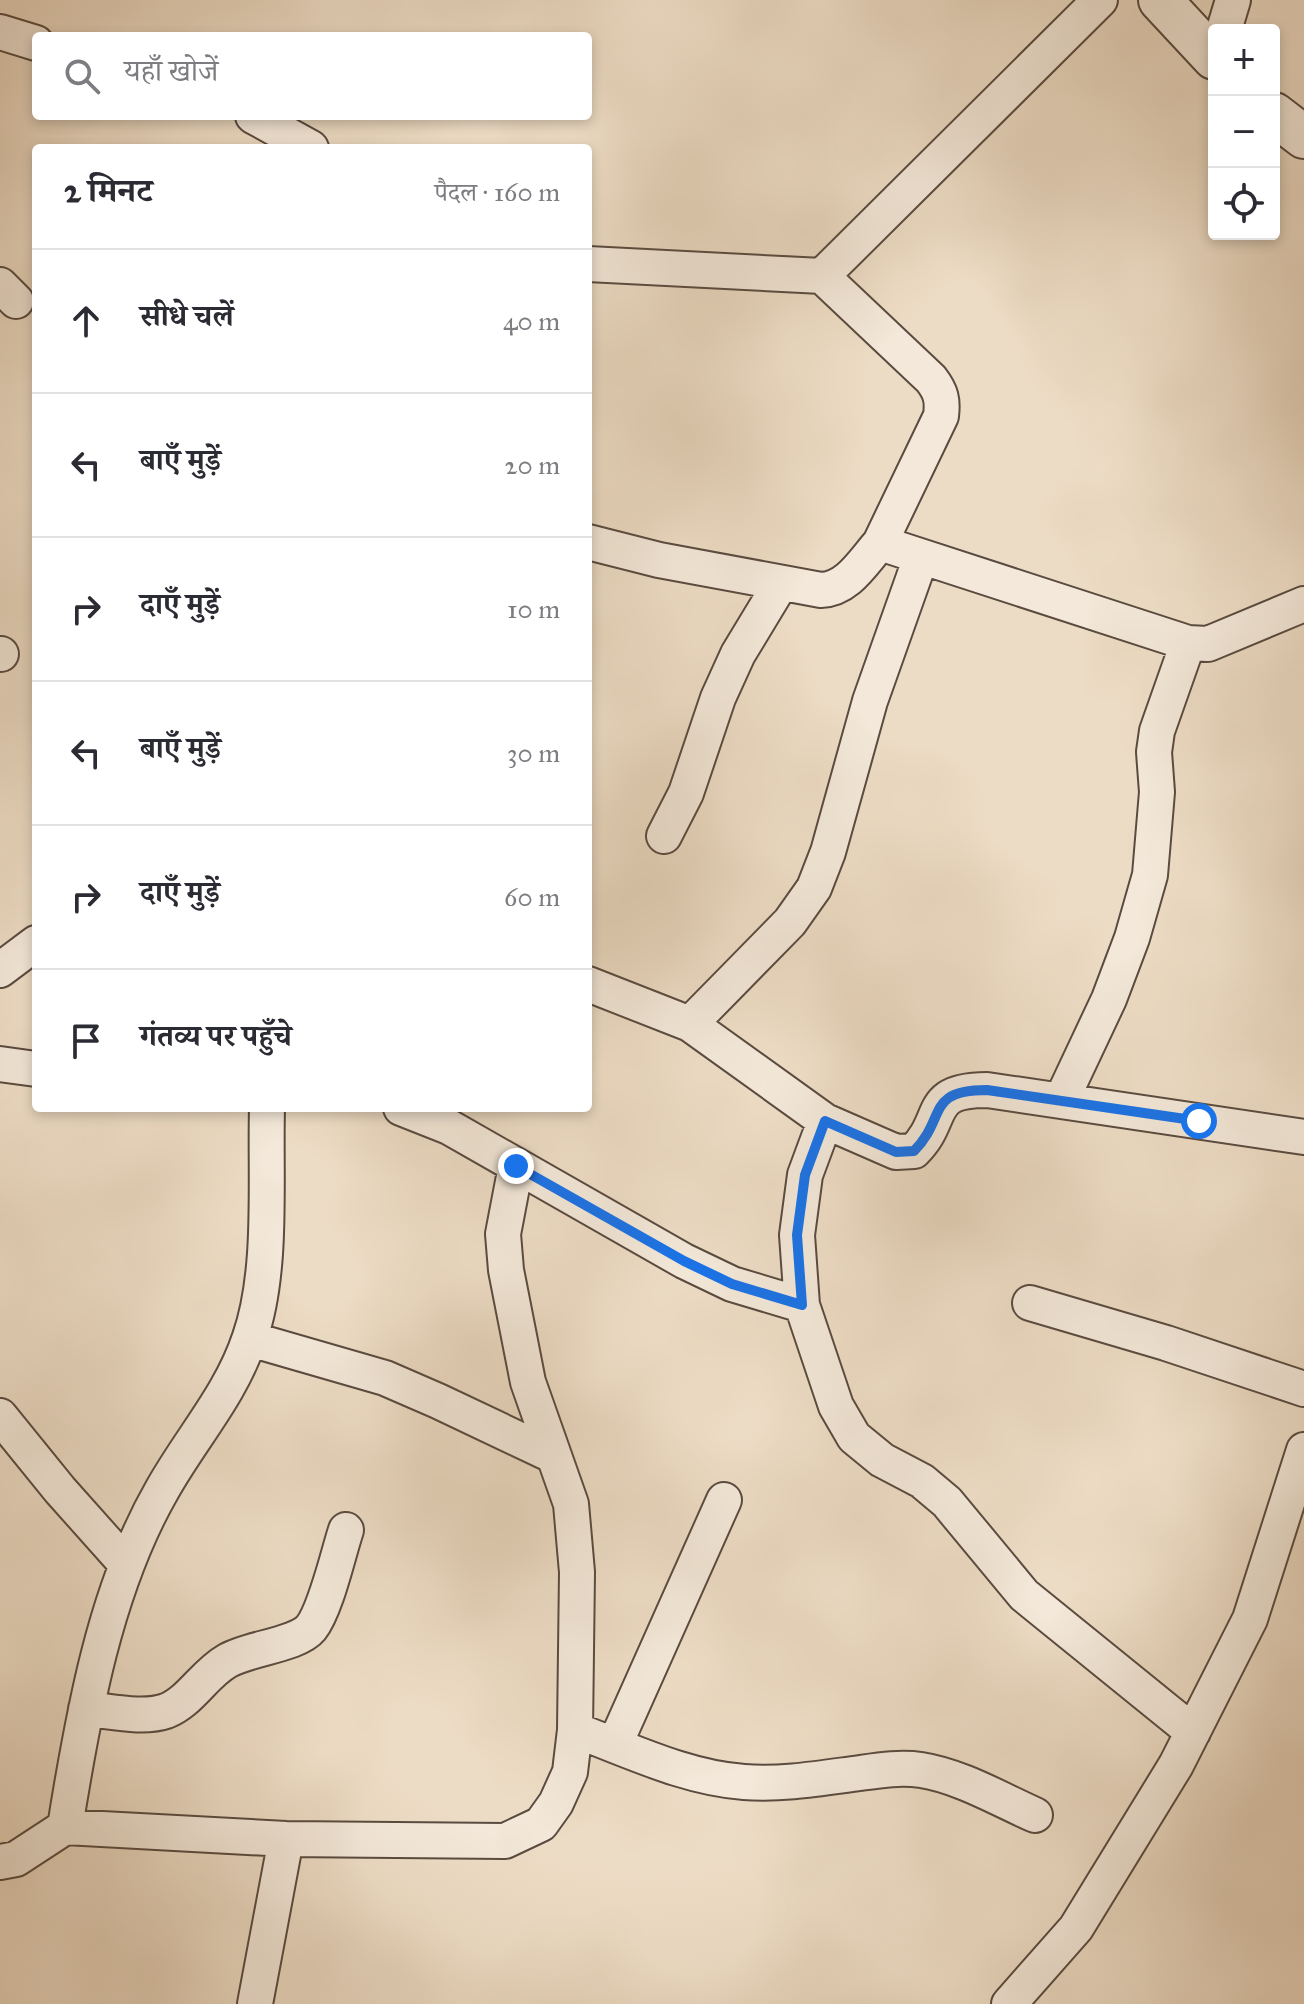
<!DOCTYPE html>
<html lang="hi">
<meta charset="utf-8">
<style>
:root{--surface:#fff;--page:#f7f7f7;--text:#2b2b33;--muted:#7c7c81;--line:#e1e1e2}
body{margin:0;font-family:"IM FELL Great Primer","Noto Serif Devanagari",serif;background:var(--page);color:var(--text)}
.controls{position:absolute;right:24px;top:24px;display:grid;overflow:hidden;border-radius:8px;box-shadow:0 4px 12px #0003}
.controls button{width:72px;height:72px;display:grid;place-items:center;padding:0;border:0;border-bottom:2px solid var(--line);background:var(--surface);color:var(--text);font:40px sans-serif}
.stop{position:absolute;width:24px;height:24px;margin:-18px;border:6px solid #1a73e8;border-radius:50%;background:#fff}
.stop.end{background:#1a73e8;border-color:#fff;box-shadow:0 2px 8px #0008}
.list{margin:0;padding:0;list-style:none}
h2{display:flex;justify-content:space-between;align-items:center;height:104px;margin:0;padding:0 32px;font-size:34px}
h2 small{font-size:26px;font-weight:400;color:var(--muted)}
.list li{display:grid;grid-template-columns:52px 1fr auto;gap:24px;align-items:center;box-sizing:border-box;height:144px;padding:0 32px;border-top:2px solid var(--line)}
.list b{display:block;font-size:30px;white-space:nowrap}
.list em{font-size:26px;font-style:normal;color:var(--muted)}
.icon{flex:none;width:44px;height:44px;fill:none;stroke:currentColor;stroke-width:2;stroke-linecap:round;stroke-linejoin:round}
.map{position:relative;flex:none;width:1304px;height:2004px;overflow:hidden}
.search{position:absolute;background:var(--surface);box-shadow:0 4px 12px #0003;left:32px;top:32px;width:560px;height:88px;display:flex;align-items:center;gap:20px;box-sizing:border-box;padding:0 28px;border-radius:8px;color:var(--muted);font-size:30px}
.panel{position:absolute;background:var(--surface);box-shadow:0 4px 12px #0003;left:32px;top:144px;width:560px;height:968px;border-radius:8px}
.map>svg:first-child{display:block}
.lines{fill:none;stroke-linecap:round;stroke-linejoin:round}
.minor-casing{stroke:#5a4b40;stroke-width:38}
.tertiary-casing{stroke:#5a4b40;stroke-width:46}
.minor{stroke:#f3e8d9;stroke-width:34}
.tertiary{stroke:#f3e8d9;stroke-width:42}
.route{stroke:#1a73e8;stroke-width:10}
</style>
<div class="map">
<svg width="1304" height="2004" viewBox="0 0 1304 2004">
<rect width="100%" height="100%" fill="#eddcc5"/>
<filter id="stains"><feTurbulence type="fractalNoise" baseFrequency=".0025" numOctaves="4"/><feColorMatrix values="0 0 0 0 .2 0 0 0 0 .09 0 0 0 0 .02 0 0 0 .5 -.17"/></filter>
<radialGradient id="worn" r=".72"><stop offset=".6" stop-color="#630" stop-opacity="0"/><stop offset="1" stop-color="#630" stop-opacity=".3"/></radialGradient>
<g class="lines">
<defs>
<path id="minor" d="M1224,30l9,-30
M0,32l36,11
M253,116l58,32
M588,264l234,12 278,-276
M822,276l109,103c10,13 12,21 10,37l-61,127
M0,285l16,16
M588,542l71,18 162,30c27,-1 42,-28 59,-47l308,100 20,1 96,-40
M0,654h1
M664,836l22,-43 32,-95 20,-44 43,-71
M0,970l36,-27
M588,984l102,40 135,97 71,31 18,-1c33,-32 10,-61 73,-61l317,47
M690,1024l100,-102 24,-34 14,-36 42,-151 51,-144
M0,1064l36,5
M1061,1101l48,-102 23,-61 18,-63 7,-83 -3,-40 3,-21 31,-88
M401,1108l48,19 235,134 48,23 70,21
M825,1121l-20,54 -8,60 5,70 34,101 18,31 28,23 40,21 25,21 77,93 169,137
M1030,1303l136,40 138,46
M250,1339l135,39 53,23 116,55
M0,1416l60,74 66,74
M86,1709c24,2 57,10 80,2 24,-9 38,-37 61,-50 22,-13 70,-16 84,-33 15,-19 27,-74 35,-98
M575,1730c54,20 111,48 169,52 39,3 78,-4 116,-9 21,-3 41,-6 61,-3 39,6 78,29 114,45
M615,1744l109,-244
M65,1827l221,12 219,2 36,-17 15,-21 14,-31 5,-42 2,-158 -6,-68 -43,-122 -22,-112 -3,-36 13,-68
M0,1862l16,-3 49,-32c18,-112 40,-238 97,-337 29,-52 69,-95 88,-153 23,-66 15,-158 17,-229
M255,2004l31,-165
M1009,2004l67,-76 100,-163 74,-146 54,-169"/>
<path id="tertiary" d="M1160,0l54,58
M1274,114l30,23"/>
</defs>
<use href="#minor" class="minor-casing"/>
<use href="#tertiary" class="tertiary-casing"/>
<use href="#minor" class="minor"/>
<use href="#tertiary" class="tertiary"/>
</g>
<g class="lines">
<path class="route" d="M516,1166l168,95 48,23 70,21 -5,-70 8,-60 20,-54 71,31 18,-1c33,-33 11,-61 73,-61l212,31"/>
</g>
<rect width="100%" height="100%" filter="url(#stains)"/>
<rect width="100%" height="100%" fill="url(#worn)"/>
</svg>
<div class="controls">
<button>+</button>
<button>−</button>
<button><svg class="icon" aria-label="locate" viewBox="0 0 24 24"><circle cx="12" cy="12" r="6"/><path d="M12 2v4M12 18v4M2 12h4M18 12h4"/></svg></button>
</div>
<div class="stop" style="left:1199px;top:1121px"></div>
<div class="stop end" style="left:516px;top:1166px"></div>
<div class="search"><svg class="icon" aria-label="search" viewBox="0 0 24 24"><circle cx="10" cy="10" r="6"/><path d="M15 15l6 6"/></svg>यहाँ खोजें</div>
<section class="panel">
<h2>2 मिनट<small>पैदल · 160 m</small></h2>
<ul class="list">
<li><svg class="icon" aria-label="ahead" viewBox="0 0 24 24"><path d="M12 20V5M6 11l6-6 6 6"/></svg><div><b>सीधे चलें</b></div><em>40 m</em></li>
<li><svg class="icon" aria-label="left" viewBox="0 0 24 24"><path d="M17 20v-9H6M10 6l-5 5 5 5"/></svg><div><b>बाएँ मुड़ें</b></div><em>20 m</em></li>
<li><svg class="icon" aria-label="right" viewBox="0 0 24 24"><path d="M7 20v-9h11M14 6l5 5-5 5"/></svg><div><b>दाएँ मुड़ें</b></div><em>10 m</em></li>
<li><svg class="icon" aria-label="left" viewBox="0 0 24 24"><path d="M17 20v-9H6M10 6l-5 5 5 5"/></svg><div><b>बाएँ मुड़ें</b></div><em>30 m</em></li>
<li><svg class="icon" aria-label="right" viewBox="0 0 24 24"><path d="M7 20v-9h11M14 6l5 5-5 5"/></svg><div><b>दाएँ मुड़ें</b></div><em>60 m</em></li>
<li><svg class="icon" aria-label="arrive" viewBox="0 0 24 24"><path d="M6 21V4h12l-3 4 3 4H6"/></svg><div><b>गंतव्य पर पहुँचे</b></div></li>
</ul>
</section>
</div>
